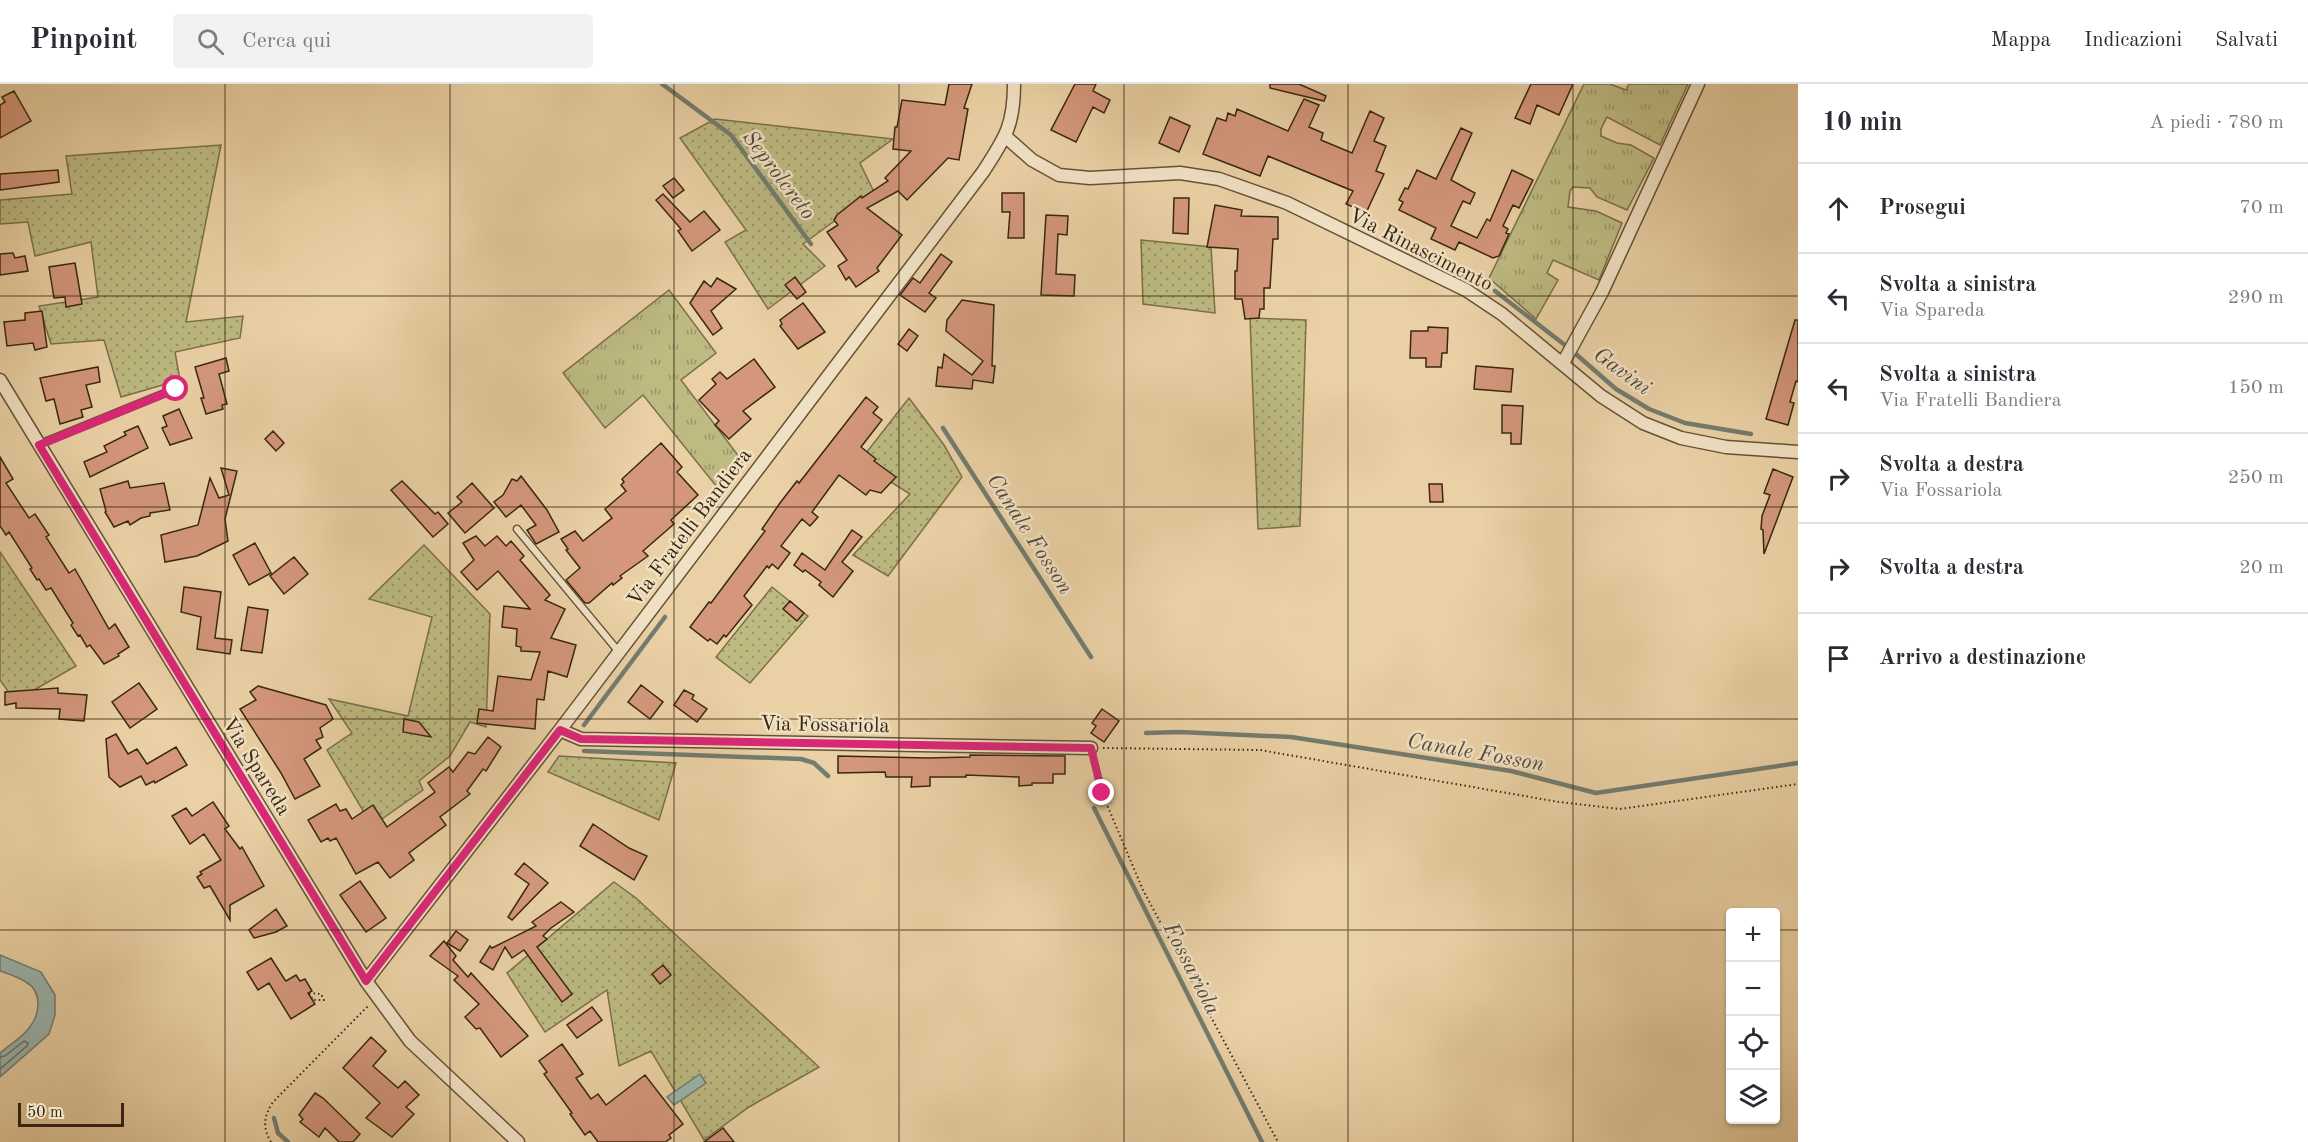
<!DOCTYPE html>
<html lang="it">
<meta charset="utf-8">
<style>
:root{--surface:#fff;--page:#f2f2f3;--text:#2b2b33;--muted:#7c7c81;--line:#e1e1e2}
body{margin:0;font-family:"Old Standard TT",serif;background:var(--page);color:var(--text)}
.controls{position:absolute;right:18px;bottom:18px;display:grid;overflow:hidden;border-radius:6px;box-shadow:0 2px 4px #0004}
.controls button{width:54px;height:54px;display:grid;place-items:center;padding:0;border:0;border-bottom:2px solid var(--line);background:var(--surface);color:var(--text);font:30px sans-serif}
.scale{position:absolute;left:18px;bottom:15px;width:106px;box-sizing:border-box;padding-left:6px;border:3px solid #392711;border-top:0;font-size:16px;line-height:21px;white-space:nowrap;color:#392711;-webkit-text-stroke:4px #f1e1c4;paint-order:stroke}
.stop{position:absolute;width:18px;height:18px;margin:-14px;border:4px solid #db2777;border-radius:50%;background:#fff}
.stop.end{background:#db2777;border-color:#fff;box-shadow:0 2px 6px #0008}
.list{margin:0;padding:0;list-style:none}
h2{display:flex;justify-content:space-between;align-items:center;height:78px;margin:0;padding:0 24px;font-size:26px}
h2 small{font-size:20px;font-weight:400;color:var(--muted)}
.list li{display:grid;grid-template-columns:39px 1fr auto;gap:18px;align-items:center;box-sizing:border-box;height:90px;padding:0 24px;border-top:2px solid var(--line)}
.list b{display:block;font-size:22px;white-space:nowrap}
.list p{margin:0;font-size:20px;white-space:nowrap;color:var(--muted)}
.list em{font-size:20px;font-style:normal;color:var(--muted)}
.icon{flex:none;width:33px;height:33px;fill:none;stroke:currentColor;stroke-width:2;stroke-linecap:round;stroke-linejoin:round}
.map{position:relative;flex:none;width:1798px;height:1058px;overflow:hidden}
header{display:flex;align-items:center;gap:36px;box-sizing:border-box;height:84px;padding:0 30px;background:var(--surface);border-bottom:2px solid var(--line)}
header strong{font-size:28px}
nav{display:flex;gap:33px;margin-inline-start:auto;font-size:21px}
.search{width:420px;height:54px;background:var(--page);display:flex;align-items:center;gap:15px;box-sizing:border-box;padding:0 21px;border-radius:6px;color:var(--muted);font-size:22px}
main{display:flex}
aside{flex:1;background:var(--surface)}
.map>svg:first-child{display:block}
.grass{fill:url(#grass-tufts);stroke:#7b704a;stroke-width:1.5}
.park{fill:url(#park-dots);stroke:#7b704a;stroke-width:1.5}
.water{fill:#9ab5af;stroke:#737c70;stroke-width:1.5}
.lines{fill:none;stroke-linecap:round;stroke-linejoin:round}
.shore{stroke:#6a6e60;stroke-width:1.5}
.stream{stroke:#737c70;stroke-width:4.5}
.building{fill:#d4977b;stroke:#392711;stroke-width:1.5}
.service-casing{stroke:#655236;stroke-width:9}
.minor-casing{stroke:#655236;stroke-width:15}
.path{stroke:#392711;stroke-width:2;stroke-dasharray:1.5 3;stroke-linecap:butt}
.service{stroke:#f1e1c4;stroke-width:6}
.minor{stroke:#f1e1c4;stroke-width:12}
.route{stroke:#db2777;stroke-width:8}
.grid{fill:none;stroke:#392711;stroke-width:1.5;stroke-opacity:0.55}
.labels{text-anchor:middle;stroke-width:5;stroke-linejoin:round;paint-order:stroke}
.street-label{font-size:21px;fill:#392711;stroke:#f1e1c4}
.water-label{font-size:22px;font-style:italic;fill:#514a38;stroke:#f1e1c4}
</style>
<header>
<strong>Pinpoint</strong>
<div class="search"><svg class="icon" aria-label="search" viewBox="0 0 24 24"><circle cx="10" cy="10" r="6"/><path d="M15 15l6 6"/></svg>Cerca qui</div>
<nav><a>Mappa</a><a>Indicazioni</a><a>Salvati</a></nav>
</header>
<main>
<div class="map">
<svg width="1798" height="1058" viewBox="0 0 1798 1058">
<defs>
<pattern id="grass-tufts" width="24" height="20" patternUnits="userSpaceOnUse" patternTransform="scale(1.5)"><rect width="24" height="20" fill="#bdba82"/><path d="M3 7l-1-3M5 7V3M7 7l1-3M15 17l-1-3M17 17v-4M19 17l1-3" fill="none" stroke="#9b9769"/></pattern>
<pattern id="park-dots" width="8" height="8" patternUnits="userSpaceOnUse" patternTransform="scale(1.5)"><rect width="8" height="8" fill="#bdba82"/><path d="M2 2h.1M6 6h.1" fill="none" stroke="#9b9769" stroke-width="1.8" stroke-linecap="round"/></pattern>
</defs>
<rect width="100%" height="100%" fill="#ead1a5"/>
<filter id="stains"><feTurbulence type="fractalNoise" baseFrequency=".00333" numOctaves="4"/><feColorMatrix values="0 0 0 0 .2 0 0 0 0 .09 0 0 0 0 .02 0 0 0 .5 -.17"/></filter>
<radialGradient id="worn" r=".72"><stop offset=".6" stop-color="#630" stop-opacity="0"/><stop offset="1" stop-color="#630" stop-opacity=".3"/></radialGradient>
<path class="grass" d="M1584,0h26l16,6 3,-6h59l-28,61 -53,-28 -6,12v7l16,7 14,2 23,13 -27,52 -30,-13 -7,-9 -17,-1 -3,4 -2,16 28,4 26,12 -23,57 -46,-20 -6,13 11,7 -22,39 -47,-41z
M669,206l47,63 -35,27 62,82 -22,30 -78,-97 -38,33 -42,-55z"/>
<path class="park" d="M715,35l178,20 -33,24 14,29 -71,52 22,22 -57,43 -43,-67 21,-12 -66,-92z
M221,61l-35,177 57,-6 -3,22 -65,14 5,28 -59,17 -17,-57 -53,4 -12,-38 59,-9 -7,-55 -56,14 -7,-34 -28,2v-24l72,-6 -6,-38z
M1141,156l70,7 4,66 -72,-9z
M1250,234l56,2 -6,206 -42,3z
M909,314l35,47 18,32 -74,99 -35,-21 57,-61 -51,-32z
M424,461l66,69 -4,113 -16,-5 -20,34 -31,25 4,9 -51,36 -45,-76 25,-17 -23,-34 79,17 24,-99 -63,-18z
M0,468l76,114 -61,35 -15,-21z
M772,503l36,29 -58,67 -34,-26z
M559,672l117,7 -17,57 -111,-48z
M614,798l22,16 183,169 -70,40 -45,33 -53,-89 -32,15 -12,-76 -62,42 -38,-59z"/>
<path class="water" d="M0,871l41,17 14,23v20l-6,19 -49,43v-24c9,-8 22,-15 29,-25 11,-13 14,-36 -3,-46 -8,-5 -17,-8 -26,-11z
M700,990l6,9 -32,22 -7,-8z"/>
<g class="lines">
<path class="shore" d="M0,973l5,-1 19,-15 4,2 -1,3 -27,23"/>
<path class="stream" d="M662,0l69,51 80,109
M1495,207l75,58 46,40 33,20 36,14 66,11
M943,344l148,229
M584,641l81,-108
M1146,649l33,-1 112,5 220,34 85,22 202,-30
M584,667l217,8 13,4 14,13
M1094,724l168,334
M274,1034l4,15 10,9"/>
</g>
<path class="building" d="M949,0h23l-8,24 4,1 -9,51 -11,-2 -41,42 -9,-9 -31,17 35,27 -25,33 2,3 -23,16 -7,-10 -3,3 -8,-14 9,-6 -20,-28 11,-7 -4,-5 3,-5 24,-19 1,2 26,-17 -3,-3 26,-27 -18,-2 2,-22h2l5,-27 43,5z
M1075,0h21l-3,7 17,9 -6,13 -11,-6 -17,35 -25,-12z
M1270,0h29l27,12 -2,5 -54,-13z
M1531,0h42l-14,31 -22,-10 -7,19 -15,-6z
M14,7l17,30 -31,17v-33l5,-3 -3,-5z
M1304,15l15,6 -10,22 14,6 -2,7 31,13 18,-42 14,7 -10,23 12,5 -10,25 8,3 -18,39 -20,-9 7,-13 -85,-35 -8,20 -57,-22 14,-36 9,3 2,-8 7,3 2,-7 51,22z
M1170,33l20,9 -11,26 -20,-9z
M1461,44l11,5 -21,47 24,13 -5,11 -7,-3 -12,25 26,12 10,-19 3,2 22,-51 21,10 -14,28 -6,-3 -10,21 5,3 -2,4 3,1 -10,22 -6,2 -34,-16 -4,8 -24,-11 5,-11 -37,-18 4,-8 -4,-2 6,-12 3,1 9,-19 19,9z
M58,86l1,12 -59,8v-16z
M674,94l10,12 -11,8 -10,-12z
M1002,109h22v45h-16l2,-26h-8z
M663,110l27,28 14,-11 16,19 -28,21 -14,-20 3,-2 -25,-29z
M1174,114h15l-1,36 -15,-1z
M1215,121l27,5 -1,6 37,1v22h-5l-3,49h-6v21h-4l-1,9 -14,1 -3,-20h-7v-28h2l1,-22 -31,-2z
M1046,131l22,1 -1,19 -9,-1 -2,40 19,1 -1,21 -33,-1z
M13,169l2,5 10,-2 3,15 -28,4v-21z
M941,170l11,8 -23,31 7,5 -11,14 -25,-17 13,-17 7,5z
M75,179l7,41 -16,3 -1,-10 -11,1 -5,-31z
M795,193l11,15 -9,7 -12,-14z
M717,194l19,11 -25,22 11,17 -9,7 -23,-32 14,-22 7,6z
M962,216l32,5 -2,61h3l-2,17 -20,-3 -1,9 -36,-3 2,-19 4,1 2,-14 28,21 11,-14 -37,-30 1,-11z
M803,219l22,29 -27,17 -18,-23 2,-2 -2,-4z
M42,227l5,36 -12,3 -2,-7 -26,3 -3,-24 21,-2v-7z
M1795,236h3v62l-2,-1 -6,21 4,1 -6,22 -22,-6z
M1428,243l20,1 -1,25h-5l-1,14h-15v-9h-16l1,-27h17z
M909,245l9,7 -11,15 -9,-7z
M226,274l3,13 -10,3 8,30 -5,1 1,4 -17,5 -5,-16h3l-9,-31z
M754,275l21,28 -32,24 8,8 -22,20 -14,-14 4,-4 -20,-21 17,-16 -4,-5 8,-7 7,7z
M1476,282l37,3 -2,23 -37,-3z
M98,283l2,15 -14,3 6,22 -11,3 2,7 -23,7 -6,-25 -8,2 -6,-23z
M866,313l12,10 -5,6 9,7 -21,27 15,12 -2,2 22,16 -15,16 -11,-3 -4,5 -27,-20 -27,37 6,5 -8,9 -8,-7 -21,27 9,7 -12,16 -6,-5 -3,4 -2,-2 -23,30 8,9 -26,32 -2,-2 -7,9 -7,-5 -2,2 -18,-14 19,-25 2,1 54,-72 -3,-2 18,-26 17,-22 2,2z
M1502,321l21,1 -2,38h-10v-11h-9z
M179,325l13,29 -22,7 -8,-17 5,-2 -4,-10z
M138,342l10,22 -58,29 -6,-15 23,-10 -3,-6 22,-11 -2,-3z
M273,347l11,12 -8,8 -11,-12z
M661,359l21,24 -5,5 21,23 -27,25 3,4 -31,27 5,5 -28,20 2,2 -9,7 -1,-2 -23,20h-4l-19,-23 14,-12 -14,-18 2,-1 -7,-10 14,-8 8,10 29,-23 -7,-9 21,-18 -5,-6 3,-3 -2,-3z
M0,373l13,22 -7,4 23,35 6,-4 14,21 -3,2 23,36 6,-4 34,60 6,-5 14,23 -11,7 1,2 -15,8 -14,-19 -3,2 -7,-12 -2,1 -7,-11 2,-2 -22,-35 -5,2 -7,-11 -2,1 -7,-11 2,-1 -23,-36 -3,3 -6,-9z
M221,384l16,3 -12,48 3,22 -31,15 -32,6 -4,-27 37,-10 12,-47 9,20 10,-3z
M1773,385l20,8 -29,77 -1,-24 -2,-1 1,-13 8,-21 -6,-2z
M521,392l26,34 12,22 -23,12 -9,-14 9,-5 -15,-20 -15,12 -12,-15 9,-7 9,-16 5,2z
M128,397l2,7 34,-5 6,27 -20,3v3l-9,2 -11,7 -2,-4 -14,6 -9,-15 1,-1 -6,-22z
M402,397l33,33 3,-2 10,12 -15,13 -42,-47z
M472,399l22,25 -29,25 -17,-20 14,-11 -5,-5z
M1429,400h13l1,18h-13z
M852,446l10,7 -20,25 11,9 -20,26 -14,-12 2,-3 -16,-12 -2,2 -9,-7 8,-12 23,17z
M476,452l9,10 12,-10 9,10 5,-5 13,15 -4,4 30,35 -5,5 20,9 -14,29 25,7 -9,32 -19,-6 -4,29 -7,-1 -2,30 -58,-6 2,-14 14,2 5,-35 33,4 9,-28 -19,-1v-4l-5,-1 1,-17 -15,-2 2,-21 26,3 -32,-38 -21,19 -16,-18 13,-12 -11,-17z
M255,459l16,30 -22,12 -16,-30z
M294,473l14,17 -24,20 -14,-18z
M184,503l37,5 -6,46 17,2 -2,14 -33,-5 4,-32 -20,-5z
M790,517l14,12 -7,8 -14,-12z
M248,523l20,3 -6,43 -21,-3z
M139,599l18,26 -27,19 -18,-26z
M641,601l22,17 -13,17 -22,-17z
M258,602l68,19 7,14 -13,9 3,9 -7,3 5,8 -17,11 16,27 -25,13 -14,-26 -41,-64 16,-9 -6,-8z
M58,604v5l29,2 -3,26 -25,-2 1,-10 -44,-1v-5l-11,2v-13z
M684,606l10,5 -2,4 15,10 -10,13 -23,-17z
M1102,625l17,12 -15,21 -13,-9 5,-7 -4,-3z
M404,635l15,3 12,15 -28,-5z
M116,650l12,20 9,-5 10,15 29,-17 11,18 -32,18 -1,-2 -8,4 -5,-9 -21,11 -11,-10 -3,-38z
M488,653l13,10 -15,24 -3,-2 -16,22 3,3 -30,23 6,8 -37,28 5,7 -24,18 -12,-16 -22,12 -20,-36 -6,3 -2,-3 -7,4 -13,-22 28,-16 4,7 6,-2 6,10 21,-14 14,22 48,-35 -7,-9 21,-16 4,5 15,-20 7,2z
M970,671l95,1v18h-12v9h-21v2l-13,1v-9l-53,-2v2h-36v9l-19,1 1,-10h-26l-1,-5 -47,1v-17l90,2 42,-1z
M213,718l16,24 -4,3 15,20 2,-2 22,39 -34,19v15l-20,-34 -6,2 -7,-11 5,-3 -2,-2 21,-12 -17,-26 -14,10 -18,-28 14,-8 6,8z
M593,740l36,24 18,8 -13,24 -54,-34z
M524,779l24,20 -36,37 -4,-3 21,-33 -14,-10z
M360,797l26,37 -20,14 -26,-37z
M561,818l13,10 -23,16 -8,8 4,3 -10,8 35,47 -10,8 -38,-52 -12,8 -7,-11 -12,23 -13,-8 10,-16 2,2 44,-22 -4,-4z
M276,825l11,17 -11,6 -22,6 -5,-8z
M456,847l12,9 -8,11 -13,-8z
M444,857l12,15 -3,4 15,17 3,-4 57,63 -27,21 -21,-29 -4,1 -11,-12 14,-13 -25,-24 4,-4 -28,-20z
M271,874l14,22 1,1 10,-6 4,6 5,-2 7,12 -4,2 7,11 -24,15 -22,-36 -11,7 -11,-18z
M663,881l8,10 -11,9 -8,-10z
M592,923l10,13 -25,18 -10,-13z
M371,953l15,14 -13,15 25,22 7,-7 14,14 -13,12 8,7 -22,23 -26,-19 14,-15 -37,-35z
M562,960l21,30 -7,4 15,21 7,-5 8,11 39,-30 38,49 -14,11 2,3 -6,4h-67l-8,-11 -5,4 -15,-21 2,-1 -28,-39 3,-2 -8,-11z
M315,1009l8,5 37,36 -7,8h-14l-14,-14 -6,9 -19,-15 3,-3 -4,-4z
M723,1044l11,14h-30z"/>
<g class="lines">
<defs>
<path id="service" d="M40,360l135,-55
M517,445l102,123"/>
<path id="minor" d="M1006,53l26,23 27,15 31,3 90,-5 39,6 68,24 179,87 36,24 99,82 42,27 38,15 45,9 72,5
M1563,279l39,-71 96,-208
M0,296l366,601 44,60 108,101
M560,646l21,9 510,9
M366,897l194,-251 423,-558c22,-34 31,-46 31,-88"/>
</defs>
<use href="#service" class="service-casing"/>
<use href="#minor" class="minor-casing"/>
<path class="path" d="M1103,664l157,2 299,52 61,7 178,-25
M1093,675l9,34 41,97 135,252
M309,909l12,1 3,6h-11z
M271,1058c-9,-15 -7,-26 2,-40l96,-97"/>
<use href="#service" class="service"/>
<use href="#minor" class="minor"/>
</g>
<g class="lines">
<path class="route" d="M176,305l-137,56 327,536 194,-251 21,9 510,9 11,45"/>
</g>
<path class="grid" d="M225,0v1058M450,0v1058M674,0v1058M899,0v1058M1124,0v1058M1348,0v1058M1573,0v1058M0,212h1798M0,423h1798M0,635h1798M0,846h1730M1776,846h22"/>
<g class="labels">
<g class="street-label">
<text transform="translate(1421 165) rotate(27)" y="7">Via Rinascimento</text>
<text transform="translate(689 443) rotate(-53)" y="7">Via Fratelli Bandiera</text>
<text transform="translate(825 640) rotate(1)" y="7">Via Fossariola</text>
<text transform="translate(257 682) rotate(58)" y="7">Via Spareda</text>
</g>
<g class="water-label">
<text transform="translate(780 90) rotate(53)" y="8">Seprolcreto</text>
<text transform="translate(1623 286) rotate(36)" y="8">Gavini</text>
<text transform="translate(1031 449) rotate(57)" y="8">Canale Fosson</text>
<text transform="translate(1476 667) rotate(10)" y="8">Canale Fosson</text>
<text transform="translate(1193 884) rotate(63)" y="8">Fossariola</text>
</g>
</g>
<rect width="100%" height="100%" filter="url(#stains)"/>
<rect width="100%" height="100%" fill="url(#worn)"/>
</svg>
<div class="controls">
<button>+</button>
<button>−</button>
<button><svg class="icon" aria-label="locate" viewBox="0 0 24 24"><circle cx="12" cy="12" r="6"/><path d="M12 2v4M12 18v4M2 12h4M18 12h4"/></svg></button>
<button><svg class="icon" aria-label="layers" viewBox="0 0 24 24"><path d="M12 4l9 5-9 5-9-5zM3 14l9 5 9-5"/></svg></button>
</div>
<div class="scale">50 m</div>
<div class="stop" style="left:176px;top:305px"></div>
<div class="stop end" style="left:1102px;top:709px"></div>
</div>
<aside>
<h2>10 min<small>A piedi · 780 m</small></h2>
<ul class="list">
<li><svg class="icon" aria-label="ahead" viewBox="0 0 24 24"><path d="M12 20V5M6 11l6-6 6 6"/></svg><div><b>Prosegui</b></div><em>70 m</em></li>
<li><svg class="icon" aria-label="left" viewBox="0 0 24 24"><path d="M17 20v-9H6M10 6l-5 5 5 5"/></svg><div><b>Svolta a sinistra</b><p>Via Spareda</p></div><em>290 m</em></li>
<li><svg class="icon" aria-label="left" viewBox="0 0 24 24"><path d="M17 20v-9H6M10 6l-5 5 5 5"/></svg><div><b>Svolta a sinistra</b><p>Via Fratelli Bandiera</p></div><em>150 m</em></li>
<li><svg class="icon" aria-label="right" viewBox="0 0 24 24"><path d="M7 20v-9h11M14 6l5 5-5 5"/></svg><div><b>Svolta a destra</b><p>Via Fossariola</p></div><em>250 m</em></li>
<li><svg class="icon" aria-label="right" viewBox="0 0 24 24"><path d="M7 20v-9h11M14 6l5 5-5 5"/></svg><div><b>Svolta a destra</b></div><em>20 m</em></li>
<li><svg class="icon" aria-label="arrive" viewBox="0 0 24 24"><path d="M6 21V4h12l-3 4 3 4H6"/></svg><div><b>Arrivo a destinazione</b></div></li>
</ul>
</aside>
</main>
